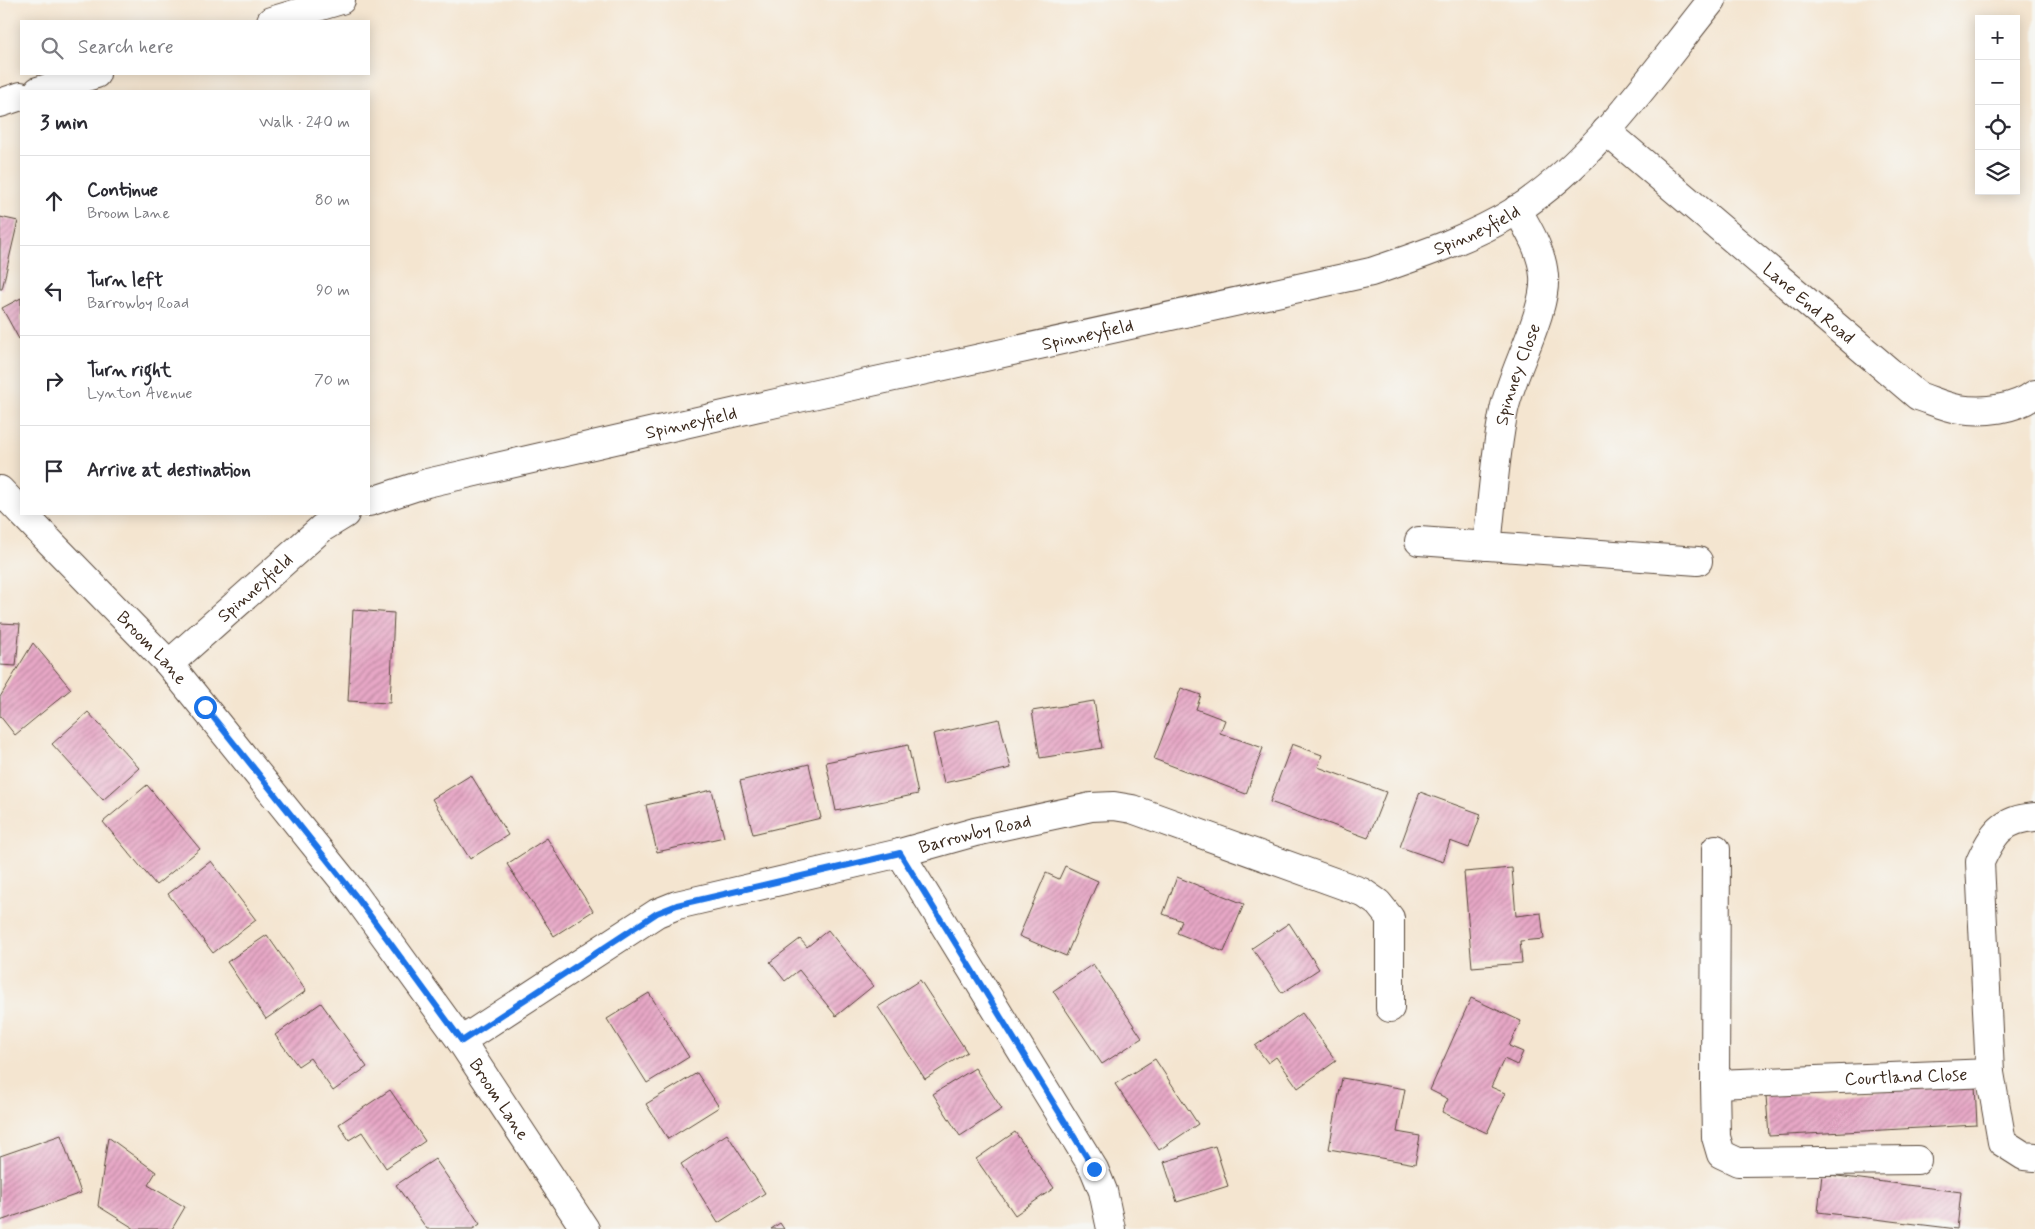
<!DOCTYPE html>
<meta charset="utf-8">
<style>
:root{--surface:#fff;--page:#f7f7f7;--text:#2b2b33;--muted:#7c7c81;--line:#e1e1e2}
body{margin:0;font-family:Mynerve,sans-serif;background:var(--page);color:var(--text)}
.controls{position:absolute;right:15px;top:15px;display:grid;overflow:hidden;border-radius:0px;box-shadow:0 2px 12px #0003}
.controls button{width:45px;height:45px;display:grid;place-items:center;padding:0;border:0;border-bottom:1px solid var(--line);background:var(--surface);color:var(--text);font:25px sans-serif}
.stop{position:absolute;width:15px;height:15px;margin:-11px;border:4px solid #1a73e8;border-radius:50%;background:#fff}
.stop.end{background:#1a73e8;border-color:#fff;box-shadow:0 1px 5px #0008}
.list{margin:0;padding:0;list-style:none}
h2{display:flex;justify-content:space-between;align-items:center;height:65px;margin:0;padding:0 20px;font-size:21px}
h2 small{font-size:16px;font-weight:400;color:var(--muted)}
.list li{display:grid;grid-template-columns:32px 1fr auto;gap:15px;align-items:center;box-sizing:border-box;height:90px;padding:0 20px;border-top:1px solid var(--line)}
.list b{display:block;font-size:19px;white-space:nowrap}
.list p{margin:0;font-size:16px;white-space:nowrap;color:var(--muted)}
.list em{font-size:16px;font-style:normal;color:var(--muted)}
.icon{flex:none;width:28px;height:28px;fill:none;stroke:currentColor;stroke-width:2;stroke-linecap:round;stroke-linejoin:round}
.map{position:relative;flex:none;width:2035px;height:1229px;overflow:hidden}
.search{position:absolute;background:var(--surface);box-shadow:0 2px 12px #0003;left:20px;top:20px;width:350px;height:55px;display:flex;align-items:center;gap:12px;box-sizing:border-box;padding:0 18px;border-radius:0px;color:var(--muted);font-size:19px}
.panel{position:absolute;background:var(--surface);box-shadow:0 2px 12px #0003;left:20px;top:90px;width:350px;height:425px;border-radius:0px}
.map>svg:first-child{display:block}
.building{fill:url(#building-hatch)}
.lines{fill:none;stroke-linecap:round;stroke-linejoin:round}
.minor-casing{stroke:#574639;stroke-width:30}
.secondary-casing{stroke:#574639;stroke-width:30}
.minor{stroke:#fff;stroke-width:28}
.secondary{stroke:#fff;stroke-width:28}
.route{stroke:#1a73e8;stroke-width:6}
.labels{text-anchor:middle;stroke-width:4;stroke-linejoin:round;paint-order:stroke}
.street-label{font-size:18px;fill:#3b2a1e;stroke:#f6f6f2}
</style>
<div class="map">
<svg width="2035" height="1229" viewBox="0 0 2035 1229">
<defs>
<pattern id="building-hatch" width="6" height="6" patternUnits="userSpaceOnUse" patternTransform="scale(1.25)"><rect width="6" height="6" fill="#e7a7c6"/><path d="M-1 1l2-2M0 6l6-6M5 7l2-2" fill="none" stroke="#bc88a0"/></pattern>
</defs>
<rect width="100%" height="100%" fill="#f6f6f2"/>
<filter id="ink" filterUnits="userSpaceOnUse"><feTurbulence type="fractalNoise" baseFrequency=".02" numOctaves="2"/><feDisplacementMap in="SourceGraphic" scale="10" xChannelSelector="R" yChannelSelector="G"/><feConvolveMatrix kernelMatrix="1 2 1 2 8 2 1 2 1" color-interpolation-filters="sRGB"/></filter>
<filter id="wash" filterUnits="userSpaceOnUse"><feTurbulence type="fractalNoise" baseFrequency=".0096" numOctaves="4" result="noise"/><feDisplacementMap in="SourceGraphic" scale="20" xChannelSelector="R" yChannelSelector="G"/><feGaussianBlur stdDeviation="1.12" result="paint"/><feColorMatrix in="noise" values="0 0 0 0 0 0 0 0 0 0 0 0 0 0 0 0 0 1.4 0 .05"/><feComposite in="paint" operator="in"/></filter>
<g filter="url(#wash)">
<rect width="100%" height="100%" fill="#f4e5d0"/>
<g id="blocks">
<path class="building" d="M0,217l18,4 -16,68h-2z
M21,298v40l-2,1 -17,-31z
M353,610l41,3 -4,90 -42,-2z
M0,623l20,1 -4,42 -16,-1z
M33,643l38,46 -56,46 -15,-19v-19z
M1181,688l20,7 -5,14 29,11 -5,13 43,15 -17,46 -92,-35z
M1094,701l8,47 -62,10 -8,-47z
M88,712l51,56 -36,32 -51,-56z
M999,719l12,49 -67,15 -11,-49z
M1292,744l30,11 -4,12 68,25 -18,46 -98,-36z
M908,745l10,49 -82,17 -10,-49z
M809,764l12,54 -68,16 -13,-53z
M471,775l37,60 -38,24 -38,-60z
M147,785l53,64 -44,36 -53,-63z
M712,790l12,47 -67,15 -11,-47z
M1420,792l61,22 -12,34 -19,-7 -7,21 -43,-15z
M547,838l46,73 -39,25 -47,-72z
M211,861l45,59 -43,33 -45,-59z
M1065,866l33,15 -32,75 -47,-20 27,-63 13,6z
M1512,868l4,48 25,-3 3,26 -24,2 2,22 -50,4 -8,-95z
M1177,877l67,27 -20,48 -47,-19 5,-12 -19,-7z
M1289,923l30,46 -37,24 -30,-45z
M828,930l45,56 -37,30 -37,-46 -14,11 -15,-19 30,-23 7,8z
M267,935l39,56 -40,28 -39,-57z
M1093,964l49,74 -40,26 -49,-73z
M920,980l47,72 -42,27 -47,-72z
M649,993l40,64 -42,26 -40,-64z
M1471,998l50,23 -12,25 14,6 -6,13 -13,-6 -13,28 14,6 -18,40 -45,-21 6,-13 -18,-9z
M321,1003l46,64 -34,24 -23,-33 -12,8 -23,-31z
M1302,1013l34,48 -38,27 -22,-31 -8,6 -13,-17z
M1155,1059l43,65 -39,26 -44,-66z
M975,1068l27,41 -42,27 -27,-42z
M697,1073l22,34 -51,32 -22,-35z
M1342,1078l63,11 -8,43 23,4 -5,28 -86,-15z
M1975,1085l2,40 -208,11 -3,-40z
M390,1090l35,51 -39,27 -24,-36 -13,8 -10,-16z
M1015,1132l39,56 -39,27 -39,-56z
M727,1134l38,59 -47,30 -37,-59z
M61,1135l20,58 -81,28v-65z
M108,1137l48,35 -8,13 37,22 -13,22h-37l-37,-23z
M1215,1146l13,40 -51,16 -13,-40z
M435,1159l45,65 -7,5h-46l-31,-44z
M1822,1174l139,18 -4,37 -139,-17z
M780,1223l4,6h-13z"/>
</g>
</g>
<g filter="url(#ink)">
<use href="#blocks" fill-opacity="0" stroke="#574639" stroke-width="1"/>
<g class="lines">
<defs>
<g id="minor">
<path d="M271,21l70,-21"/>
<path d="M38,91l58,-17"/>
<path d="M0,103l21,-7"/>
<path id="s1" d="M1606,131l312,265c13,4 27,11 41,13 25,4 57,0 76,-15"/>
<path id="s2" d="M369,502l58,-19 358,-82 586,-129c50,-17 101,-34 146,-62 80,-52 136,-137 195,-210"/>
<path d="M1419,541l279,20"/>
<path id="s3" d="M1487,546c5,-45 8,-92 17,-136 8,-39 43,-98 40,-134 -2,-25 -15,-45 -27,-67"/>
<path id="s4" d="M169,664l153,-136 23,-14"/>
<path d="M1716,849l-1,235 1,53 5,17 17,8 179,-2"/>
<path d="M900,853l194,316 9,22 8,38"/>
<path id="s5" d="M461,1041l196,-128 20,-8 223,-52 75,-21 116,-25 23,-1 18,3 230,83 16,11 12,15v90"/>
<path d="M1990,1073l-10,-211c13,-28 22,-43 55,-45"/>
<path id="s6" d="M1715,1084l275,-11 12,69 22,14 11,1"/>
</g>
<g id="secondary">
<path d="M0,490l21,22"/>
<path id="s7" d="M23,514l146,150 186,231 106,146 124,188"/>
</g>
</defs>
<use href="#minor" class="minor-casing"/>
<use href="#secondary" class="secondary-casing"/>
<use href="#minor" class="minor"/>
<use href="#secondary" class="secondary"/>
</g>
</g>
<g class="lines" filter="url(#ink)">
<path class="route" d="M205,707l150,188 107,146 195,-128 20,-8 223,-52 194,316"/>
</g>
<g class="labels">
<g class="street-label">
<text dy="6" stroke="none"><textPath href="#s2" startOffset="1142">Spinneyfield</textPath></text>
<text dy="6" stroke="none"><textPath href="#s1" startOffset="266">Lane End Road</textPath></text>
<text dy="6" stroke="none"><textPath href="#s2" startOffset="738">Spinneyfield</textPath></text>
<text dy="6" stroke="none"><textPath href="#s3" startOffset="175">Spinney Close</textPath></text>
<text dy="6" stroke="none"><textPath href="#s2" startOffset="332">Spinneyfield</textPath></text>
<text dy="6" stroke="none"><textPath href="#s4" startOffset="115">Spinneyfield</textPath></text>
<text dy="6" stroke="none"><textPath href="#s7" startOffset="186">Broom Lane</textPath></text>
<text dy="6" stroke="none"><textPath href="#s5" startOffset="562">Barrowby Road</textPath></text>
<text dy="6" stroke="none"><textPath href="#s6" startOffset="191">Courtland Close</textPath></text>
<text dy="6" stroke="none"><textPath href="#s7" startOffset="756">Broom Lane</textPath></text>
</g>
</g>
</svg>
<div class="controls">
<button>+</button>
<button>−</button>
<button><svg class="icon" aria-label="locate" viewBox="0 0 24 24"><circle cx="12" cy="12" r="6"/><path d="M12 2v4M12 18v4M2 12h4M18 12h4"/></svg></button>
<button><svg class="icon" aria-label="layers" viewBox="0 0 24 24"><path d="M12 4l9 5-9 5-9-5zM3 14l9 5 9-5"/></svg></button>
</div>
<div class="stop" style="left:205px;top:707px"></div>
<div class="stop end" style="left:1094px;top:1169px"></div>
<div class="search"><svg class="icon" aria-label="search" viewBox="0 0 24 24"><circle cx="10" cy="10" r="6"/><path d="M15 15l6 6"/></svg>Search here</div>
<section class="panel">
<h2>3 min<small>Walk · 240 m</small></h2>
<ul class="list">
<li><svg class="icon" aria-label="ahead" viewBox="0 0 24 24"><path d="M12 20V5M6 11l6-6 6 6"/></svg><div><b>Continue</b><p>Broom Lane</p></div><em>80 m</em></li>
<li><svg class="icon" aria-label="left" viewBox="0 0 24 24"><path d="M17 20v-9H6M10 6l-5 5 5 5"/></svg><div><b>Turn left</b><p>Barrowby Road</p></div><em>90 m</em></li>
<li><svg class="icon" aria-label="right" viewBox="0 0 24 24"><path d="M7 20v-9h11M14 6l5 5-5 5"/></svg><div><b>Turn right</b><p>Lynton Avenue</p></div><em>70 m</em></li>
<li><svg class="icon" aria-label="arrive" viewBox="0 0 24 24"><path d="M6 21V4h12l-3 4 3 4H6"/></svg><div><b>Arrive at destination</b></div></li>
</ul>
</section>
</div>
